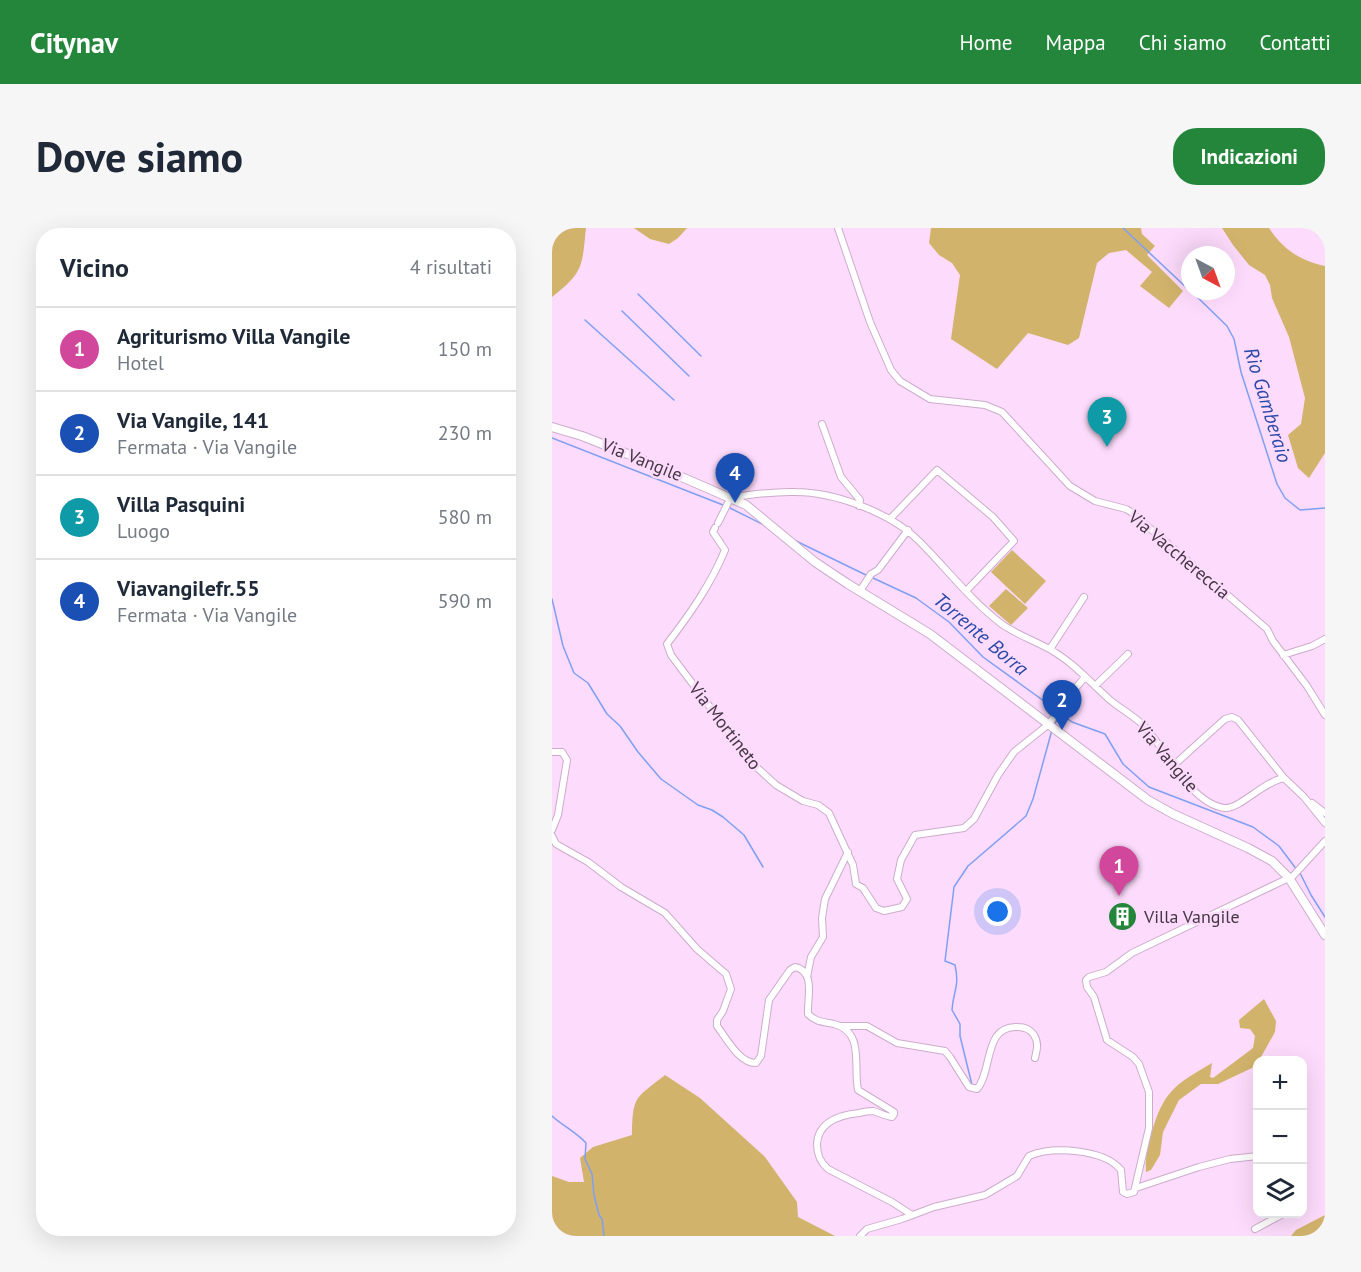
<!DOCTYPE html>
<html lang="it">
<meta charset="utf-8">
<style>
:root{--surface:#fff;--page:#f6f6f7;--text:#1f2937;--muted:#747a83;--line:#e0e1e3;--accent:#24863a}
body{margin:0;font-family:"PT Sans",sans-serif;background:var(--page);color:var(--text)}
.controls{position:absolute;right:18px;bottom:18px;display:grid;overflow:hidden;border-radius:12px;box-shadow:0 6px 24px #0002}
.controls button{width:54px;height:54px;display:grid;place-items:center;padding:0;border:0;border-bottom:2px solid var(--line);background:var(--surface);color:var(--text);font:30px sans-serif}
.compass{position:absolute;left:629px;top:18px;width:54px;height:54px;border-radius:50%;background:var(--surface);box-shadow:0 6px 24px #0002;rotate:139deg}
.you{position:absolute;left:446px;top:684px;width:21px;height:21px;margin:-15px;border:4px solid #fff;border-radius:50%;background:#1a73e8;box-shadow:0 0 0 9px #1a73e833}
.badge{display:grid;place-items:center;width:39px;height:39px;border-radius:50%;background:var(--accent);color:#fff;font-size:20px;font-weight:700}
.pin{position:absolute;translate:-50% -50px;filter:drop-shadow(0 2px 3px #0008)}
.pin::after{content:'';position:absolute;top:32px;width:21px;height:18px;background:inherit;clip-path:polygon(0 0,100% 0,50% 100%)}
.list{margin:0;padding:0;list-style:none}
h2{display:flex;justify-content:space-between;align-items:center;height:78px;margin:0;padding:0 24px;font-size:26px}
h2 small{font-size:20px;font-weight:400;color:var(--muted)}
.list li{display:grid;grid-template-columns:39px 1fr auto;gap:18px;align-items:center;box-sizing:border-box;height:84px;padding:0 24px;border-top:2px solid var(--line)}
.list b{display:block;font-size:22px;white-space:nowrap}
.list p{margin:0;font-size:20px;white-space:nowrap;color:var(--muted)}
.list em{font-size:20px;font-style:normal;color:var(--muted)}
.icon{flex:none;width:33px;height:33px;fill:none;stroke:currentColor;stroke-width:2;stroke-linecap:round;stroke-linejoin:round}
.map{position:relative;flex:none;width:773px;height:1008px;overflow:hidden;border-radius:24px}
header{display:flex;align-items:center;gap:36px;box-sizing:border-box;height:84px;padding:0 30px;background:var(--accent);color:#fff}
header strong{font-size:28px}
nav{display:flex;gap:33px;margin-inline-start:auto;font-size:21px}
.intro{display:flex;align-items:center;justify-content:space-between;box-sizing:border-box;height:144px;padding:0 36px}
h1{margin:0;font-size:42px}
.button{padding:15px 27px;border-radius:24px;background:var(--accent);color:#fff;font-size:21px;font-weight:700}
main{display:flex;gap:36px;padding:0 36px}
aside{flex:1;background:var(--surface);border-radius:24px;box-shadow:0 6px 24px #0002}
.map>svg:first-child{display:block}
.green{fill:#d1b36c}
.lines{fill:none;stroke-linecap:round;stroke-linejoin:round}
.stream{stroke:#7f9ff2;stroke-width:1.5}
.minor-casing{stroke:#ccaccb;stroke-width:8}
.tertiary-casing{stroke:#ccaccb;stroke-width:10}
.minor{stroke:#fff;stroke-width:6}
.tertiary{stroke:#fff;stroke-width:8}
.labels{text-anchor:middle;stroke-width:5;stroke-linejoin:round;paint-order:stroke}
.street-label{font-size:18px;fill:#453844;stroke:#fddbfc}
.poi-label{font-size:18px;fill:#453844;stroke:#fddbfc;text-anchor:start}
.water-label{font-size:20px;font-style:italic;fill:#2c48a8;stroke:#fddbfc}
</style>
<header>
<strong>Citynav</strong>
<nav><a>Home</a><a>Mappa</a><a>Chi siamo</a><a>Contatti</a></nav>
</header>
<div class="intro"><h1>Dove siamo</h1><a class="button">Indicazioni</a></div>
<main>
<aside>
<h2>Vicino<small>4 risultati</small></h2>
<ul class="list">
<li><span class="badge" style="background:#d1479c">1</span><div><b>Agriturismo Villa Vangile</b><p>Hotel</p></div><em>150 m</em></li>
<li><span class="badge" style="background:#1a4fb4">2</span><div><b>Via Vangile, 141</b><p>Fermata · Via Vangile</p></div><em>230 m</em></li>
<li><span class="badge" style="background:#0f9aa8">3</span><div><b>Villa Pasquini</b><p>Luogo</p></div><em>580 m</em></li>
<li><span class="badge" style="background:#1a4fb4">4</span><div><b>Viavangilefr.55</b><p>Fermata · Via Vangile</p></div><em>590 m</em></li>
</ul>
</aside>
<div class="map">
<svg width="773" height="1008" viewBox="0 0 773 1008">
<rect width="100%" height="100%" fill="#fddbfc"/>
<path class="green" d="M0,0h34c-4,38 -2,44 -34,69z
M82,0h53l-9,10 -9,6 -19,-5z
M379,0h210l1,6 13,12 -8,9 36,36 -14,17 -29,-22 12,-14 -26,-22 -17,3 -12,10 -18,75 -11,7 -40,-12 -31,36 -46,-30 9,-64 -8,-12 -13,-8 -10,-12z
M670,0h47c15,22 30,32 56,38v187l-16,25 -11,-10 -10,-33 13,-11 4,-26 -16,-61 -17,-39 -2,-13 -5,-10 -16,-10 -16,-20z
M460,322l34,31 -21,23 -34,-32z
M454,361l22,19 -17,17 -22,-19z
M712,771l12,22 -1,11 -14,25 -9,11 -34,16h-17l-22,16 -16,32 -3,23 -9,15 -5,2c-1,-14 2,-24 5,-37 12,-43 23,-50 61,-72l-2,14 3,1 40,-30 2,-12 -5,-7 -10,-1 -1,-8z
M113,847l35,23 65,59 32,45 1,15 37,19h-283v-60l17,6h15l-4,-24 13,-11 39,-12c1,-40 3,-36 33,-60z
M773,987v21h-34l5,-6z"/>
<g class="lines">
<path class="stream" d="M571,0l66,62
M639,63l36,35 7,13 7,33 36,112 8,14 15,12 25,-2
M86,66l63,62
M70,83l67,65
M33,92l89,80
M0,210l171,67
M178,280l36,18
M242,312l74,36
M321,350l43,20 33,24 34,35 72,52
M0,371l11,47 11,27 14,10 19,31 13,12 18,26 23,27 37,26 14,5 11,7 21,18 19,32
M506,484l14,10 33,12 18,30 26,23 104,40 26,19 18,24
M502,498l6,-12
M748,645l11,22 14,22
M420,857l-12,-49v-12l-8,-14c1,-19 8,-23 3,-45l-10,-4 9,-74 14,-21 58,-50 7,-17 19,-69
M0,888c11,10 24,16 34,27l-1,16 7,15 2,21 5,20 3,4 2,17"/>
<defs>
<path id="minor" d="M286,0l32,94 21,48 9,11 30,18 55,6 17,7 68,74 25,15 31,8 5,3 136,117 6,12 34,45 18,29
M270,196l19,53 19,23 -1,6
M338,291l47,-49 56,47 21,24 -48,50
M166,295l13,-26c21,-2 43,-6 64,-5 40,0 96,21 124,49 28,28 52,60 84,84 15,10 32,16 48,25 23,13 40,33 59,50 12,10 26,17 36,28 20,23 45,75 78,80 15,2 40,-27 60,-30l20,19 21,26
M163,300l-2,4 12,18c-14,34 -35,64 -58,94l4,11 81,108 24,22 27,16 15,4 11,8 24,52 3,19 7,4 13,20 8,3 18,-4 5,-8 -10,-20 4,-19 14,-25 49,-7 10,-9 24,-44 16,-23 35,-28 19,-27 17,-20
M308,363l11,-17 7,-4 30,-40
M498,421l34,-52
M731,427l29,-9 13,-7
M543,458l33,-32
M0,524h10l5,8 -9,55 -6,15
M622,537l51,-46 7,-2 6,3 46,58
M760,575l13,10
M0,608l4,8 32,18 33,25 44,26 32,36 29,25 5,15 -8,22 -6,9v6c10,13 22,37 39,37l5,-7 8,-56 21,-30 5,-3c21,4 12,32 13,47 7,8 17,8 26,10 31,8 19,42 24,66l36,22v2l-2,3c-7,-1 -12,-4 -19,-6 -4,0 -10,1 -14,2 -19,2 -41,9 -42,31 0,11 3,18 11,25l64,33 20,13
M255,749l4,-20 12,-20 -1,-19 3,-19 23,-47
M289,798h26l30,17 48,8 5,6 19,30 8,2c16,-18 6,-64 41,-62 7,0 12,2 16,8 5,8 3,14 1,23
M584,960l63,-21 31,-8 28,-3
M703,1001l28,-15
M308,1008l7,-7 35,-10 32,-12 51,-12 32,-19 12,-20c24,-10 75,-7 92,14l2,22 4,2 7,-2 15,-64v-36l-10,-28 -6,-7 -26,-17 -13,-43 -7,-10 -1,-7 3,-3 17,-5 26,-19 161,-77 32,-35"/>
<path id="tertiary" d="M0,199l30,9 56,22 108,47 69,57 33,22 82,50 218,166 25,14 75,34 24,13 17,17 36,57"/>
</defs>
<use href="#minor" class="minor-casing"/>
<use href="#tertiary" class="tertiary-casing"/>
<use href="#minor" class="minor"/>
<use href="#tertiary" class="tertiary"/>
</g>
<defs>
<symbol id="building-disc" viewBox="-11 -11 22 22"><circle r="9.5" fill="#24863a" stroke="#fddbfc"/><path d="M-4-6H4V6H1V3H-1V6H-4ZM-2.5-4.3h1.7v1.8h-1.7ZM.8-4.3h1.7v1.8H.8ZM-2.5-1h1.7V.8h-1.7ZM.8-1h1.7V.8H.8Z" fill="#fff"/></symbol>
</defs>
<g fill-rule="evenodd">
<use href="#building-disc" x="554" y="672" width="33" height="33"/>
</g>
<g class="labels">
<g class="street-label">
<text transform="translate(90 232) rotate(22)" y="6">Via Vangile</text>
<text transform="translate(627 327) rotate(40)" y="6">Via Vacchereccia</text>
<text transform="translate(173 498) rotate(52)" y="6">Via Mortineto</text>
<text transform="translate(615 529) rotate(50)" y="6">Via Vangile</text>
</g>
<g class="poi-label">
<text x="592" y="695">Villa Vangile</text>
</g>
<g class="water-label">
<text transform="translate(716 177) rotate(73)" y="7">Rio Gamberaio</text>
<text transform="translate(429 406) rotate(40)" y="7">Torrente Borra</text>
</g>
</g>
</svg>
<div class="controls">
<button>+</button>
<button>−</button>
<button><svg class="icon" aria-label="layers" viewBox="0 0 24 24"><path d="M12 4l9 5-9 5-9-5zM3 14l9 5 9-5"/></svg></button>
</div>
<svg class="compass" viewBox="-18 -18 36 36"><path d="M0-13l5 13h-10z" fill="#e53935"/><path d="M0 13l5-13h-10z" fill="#747a83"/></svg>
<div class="you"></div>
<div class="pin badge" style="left:567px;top:668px;background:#d1479c">1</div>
<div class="pin badge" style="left:510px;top:502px;background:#1a4fb4">2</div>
<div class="pin badge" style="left:555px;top:219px;background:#0f9aa8">3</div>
<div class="pin badge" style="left:183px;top:275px;background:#1a4fb4">4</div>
</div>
</main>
